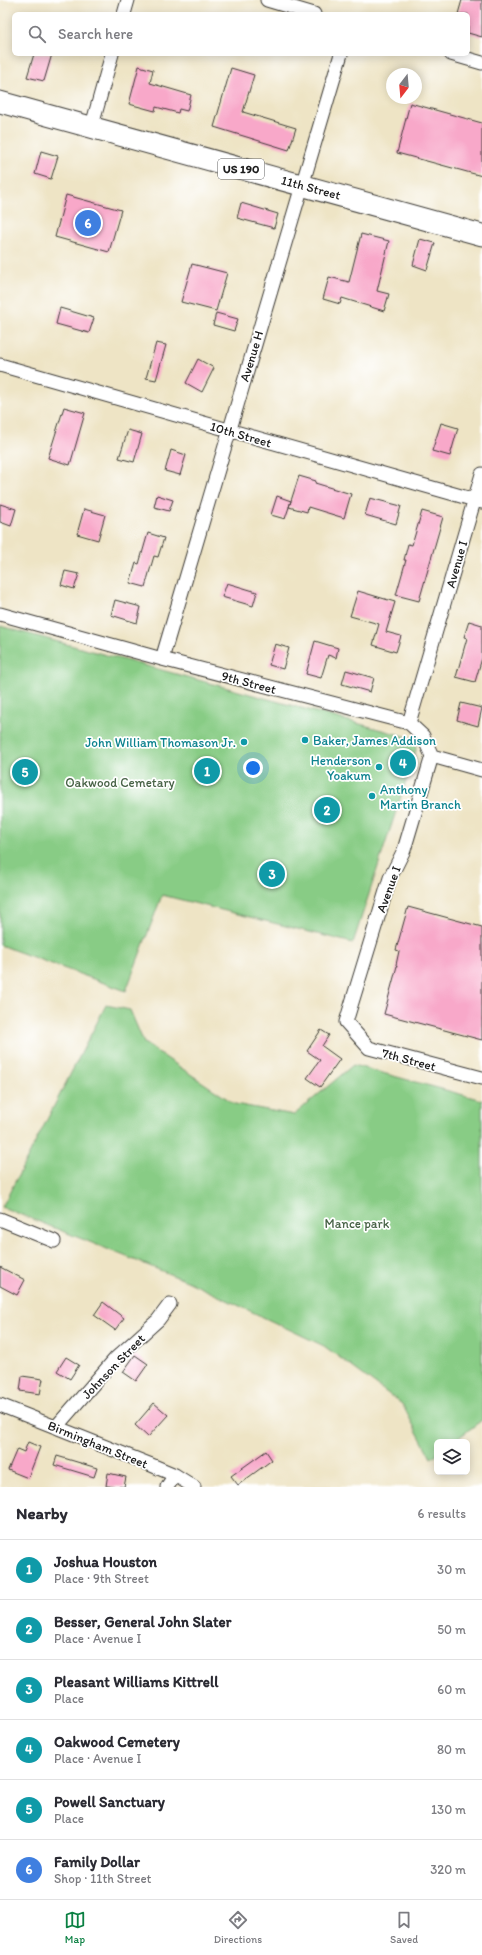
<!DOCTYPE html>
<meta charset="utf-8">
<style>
:root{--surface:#fff;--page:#f2f2f3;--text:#2b2b33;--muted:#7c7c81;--line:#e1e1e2;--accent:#0b8043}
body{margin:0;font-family:Itim,sans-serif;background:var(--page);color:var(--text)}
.controls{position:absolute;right:12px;bottom:12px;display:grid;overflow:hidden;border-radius:6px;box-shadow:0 2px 10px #0003}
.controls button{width:36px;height:36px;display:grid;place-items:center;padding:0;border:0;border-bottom:1px solid var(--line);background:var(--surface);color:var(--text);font:20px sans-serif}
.compass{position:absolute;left:386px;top:68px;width:36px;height:36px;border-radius:50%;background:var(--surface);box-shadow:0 2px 10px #0003;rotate:196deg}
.you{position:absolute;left:253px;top:768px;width:14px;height:14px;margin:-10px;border:3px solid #fff;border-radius:50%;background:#1a73e8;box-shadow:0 0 0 6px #1a73e833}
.badge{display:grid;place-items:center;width:26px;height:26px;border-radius:50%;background:var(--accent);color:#fff;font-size:13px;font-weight:700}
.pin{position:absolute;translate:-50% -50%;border:2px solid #fff;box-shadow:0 1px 4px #0006}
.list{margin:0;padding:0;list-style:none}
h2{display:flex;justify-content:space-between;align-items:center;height:52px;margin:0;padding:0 16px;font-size:17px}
h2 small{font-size:13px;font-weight:400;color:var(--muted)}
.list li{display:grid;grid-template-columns:26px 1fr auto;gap:12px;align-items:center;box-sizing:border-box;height:60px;padding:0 16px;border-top:1px solid var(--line)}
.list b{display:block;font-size:15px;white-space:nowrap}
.list p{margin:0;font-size:13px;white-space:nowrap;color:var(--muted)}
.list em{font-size:13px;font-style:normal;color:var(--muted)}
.icon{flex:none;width:22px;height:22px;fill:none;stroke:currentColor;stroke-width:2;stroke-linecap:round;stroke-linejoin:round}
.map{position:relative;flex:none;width:482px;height:1487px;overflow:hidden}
.search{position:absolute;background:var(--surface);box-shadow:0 2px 10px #0003;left:12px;right:12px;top:12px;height:44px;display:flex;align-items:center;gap:10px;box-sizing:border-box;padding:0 14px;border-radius:6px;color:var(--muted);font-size:15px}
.sheet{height:412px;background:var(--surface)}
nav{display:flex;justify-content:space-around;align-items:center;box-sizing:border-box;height:56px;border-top:1px solid var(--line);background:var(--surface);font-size:11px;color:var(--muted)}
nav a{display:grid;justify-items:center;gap:2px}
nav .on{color:var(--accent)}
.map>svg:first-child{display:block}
.green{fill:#88cc85;stroke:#527450}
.building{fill:#f8a8c9}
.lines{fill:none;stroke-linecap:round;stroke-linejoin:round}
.minor-casing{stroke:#3c3a35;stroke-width:15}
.primary-casing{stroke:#3c3a35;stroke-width:23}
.minor{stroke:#fff;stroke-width:13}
.primary{stroke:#fff;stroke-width:21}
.culture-dot{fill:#0f9aa8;stroke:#fff;stroke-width:1.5}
.labels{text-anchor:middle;stroke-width:3.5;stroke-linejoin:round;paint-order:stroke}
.shield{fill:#fff;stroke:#606060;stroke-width:1}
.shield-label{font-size:12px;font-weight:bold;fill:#1c1c1c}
.street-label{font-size:13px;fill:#1c1c1c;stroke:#fff}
.culture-label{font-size:13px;fill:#0d838f;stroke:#fff;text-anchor:start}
.park-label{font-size:13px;fill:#476246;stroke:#fff}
</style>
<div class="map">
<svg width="482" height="1487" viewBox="0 0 482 1487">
<rect width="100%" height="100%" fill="#fff"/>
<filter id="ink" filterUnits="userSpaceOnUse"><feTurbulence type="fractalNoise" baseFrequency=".025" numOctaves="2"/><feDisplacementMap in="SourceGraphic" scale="8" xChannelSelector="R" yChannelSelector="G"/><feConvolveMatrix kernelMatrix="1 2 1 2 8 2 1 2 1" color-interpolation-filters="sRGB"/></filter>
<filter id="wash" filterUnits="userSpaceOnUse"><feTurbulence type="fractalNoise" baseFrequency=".012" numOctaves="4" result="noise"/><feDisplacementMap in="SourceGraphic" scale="16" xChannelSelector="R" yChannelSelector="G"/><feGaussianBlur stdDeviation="0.9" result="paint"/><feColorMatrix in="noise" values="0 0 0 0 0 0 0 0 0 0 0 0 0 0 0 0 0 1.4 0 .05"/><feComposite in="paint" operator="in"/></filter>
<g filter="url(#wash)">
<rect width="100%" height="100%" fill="#eee4c5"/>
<path class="green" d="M0,626l415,113 1,11 -63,193 -191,-48 -36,96 -126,-46z
M106,1005l24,5 14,33 91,61 59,11 59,-50 129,35v320l-29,22h-16v12l-6,4 -29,-54 -78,-58 -137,-65 -185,-74z"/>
<g id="blocks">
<path class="building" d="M462,0h20v37l-14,-4v-19h-10z
M34,54h18l-8,27 -17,-4z
M139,66l14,4 -3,13 41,12 -4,16 -8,-2 -1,4 -22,-6 -1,4 -26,-7z
M231,68l23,7 -11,37 53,16 -7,22 -75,-23z
M410,103l72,20v53l-85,-23z
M41,151l17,5 -7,23 -16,-5z
M66,195l55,15 -12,42 -54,-15z
M241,203l37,11 -4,14 -37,-10z
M361,234l28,7 -12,50 12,3 -5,17 -42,-13 -2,6 -17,-5 6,-22 20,5z
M420,239l15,4 -8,27 -14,-5z
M192,264l35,9 -11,38 -35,-9z
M60,308l34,10 -5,15 -33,-9z
M216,313l22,6 -4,12 -21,-6z
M156,343l10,2 -10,35 -10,-2z
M198,359l16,9 -12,24 -16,-9z
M64,407l21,6 -15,52 -22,-7z
M441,423l17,5 -8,28 -18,-5z
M128,430l14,4 -8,28 -15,-4z
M171,450l15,5 -6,20 -15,-4z
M299,476l17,5 -1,2 36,11 -7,24 -36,-11 -1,5 -18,-5z
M157,495l16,5 -4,11 -15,-4z
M277,496l14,5 -6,18 -14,-4z
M370,498l31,8 -5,18 -31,-9z
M0,504l16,5 -5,17 -11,-4z
M84,509l21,6 -7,25 -21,-6z
M422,511l21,6 -24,84 -23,-6 10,-35h-2l4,-16 4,1z
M148,533l16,5 -6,19 -4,-1 -9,31 -15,-4 6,-20 3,1z
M65,571l14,3 -5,15 -13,-4z
M227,583l30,9 -4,14 -31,-9z
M358,591l37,11 -9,30 15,4 -5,16 -23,-7 6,-21 -29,-8z
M115,600l26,7 -4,16 -26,-8z
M469,621l13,4v33l-7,24 -19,-5 11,-39 -3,-1z
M315,641l23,7 -2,10 -8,-3 -7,23 -15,-4z
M275,644l14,4 -6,21 -14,-4z
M346,670l28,8 -4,14 -28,-8z
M461,703l21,5 -4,18 -21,-6z
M408,907l74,20v113l-98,-26 13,-48 -1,-1 3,-14 -3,-1z
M321,1030l8,5 -7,11 18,13 -20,28 -13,-9 13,-18 -13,-9z
M0,1267l25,13 -8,15 -17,-9z
M103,1302l21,16 -9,12 -21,-15z
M135,1355l13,9 -12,17 -13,-9z
M66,1357l13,8 -9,14 -13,-8z
M22,1376l21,3 -3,15 -20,-3z
M154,1403l14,12 -20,22 -13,-12z
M28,1442l12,5 -12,31 -20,-8 9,-21 7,3z
M266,1451l6,9 -34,25 -7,-9z
M57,1456l40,12 -3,9 -40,-12z
M108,1473l18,4 -2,10 -18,-1z"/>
</g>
</g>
<g filter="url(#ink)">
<use href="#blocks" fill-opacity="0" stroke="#3c3a35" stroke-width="1"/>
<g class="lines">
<defs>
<path id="minor" d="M267,0l47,14
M124,14l4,-14
M451,54l31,9
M91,129l21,-75
M0,365l482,137
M0,614l162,45 247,64 14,13 9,20 50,14
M162,659l179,-605
M409,723l73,-249
M432,756l-28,94 -14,28 -44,144 23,26 113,30
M0,1219l54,22
M0,1405l149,59 26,11 19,12
M56,1427l60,-69 42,-38 12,-16
M167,1487l8,-12"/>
<path id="primary" d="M0,102l482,133"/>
</defs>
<use href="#minor" class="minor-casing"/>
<use href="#primary" class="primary-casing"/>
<use href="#minor" class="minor"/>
<use href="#primary" class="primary"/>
</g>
</g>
<g class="culture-dot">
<circle cx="305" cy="740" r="4"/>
<circle cx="244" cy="742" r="4"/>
<circle cx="379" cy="767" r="4"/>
<circle cx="372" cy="796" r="4"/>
</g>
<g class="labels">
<rect class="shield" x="218" y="159" width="46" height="20" rx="3"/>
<g class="shield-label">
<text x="241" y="173">US 190</text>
</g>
<g class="street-label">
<text transform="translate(311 187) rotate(15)" y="5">11th Street</text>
<text transform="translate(251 356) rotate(-73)" y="5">Avenue H</text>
<text transform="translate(241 434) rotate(16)" y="5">10th Street</text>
<text transform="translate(456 564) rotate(-74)" y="5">Avenue I</text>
<text transform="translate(249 682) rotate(15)" y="5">9th Street</text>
<text transform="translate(388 889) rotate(-70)" y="5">Avenue I</text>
<text transform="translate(409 1059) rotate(15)" y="5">7th Street</text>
<text transform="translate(113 1366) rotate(-46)" y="5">Johnson Street</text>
<text transform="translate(98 1444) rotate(22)" y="5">Birmingham Street</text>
</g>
<g class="culture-label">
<text x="313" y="745">Baker, James Addison</text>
<text x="236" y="747" text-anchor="end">John William Thomason Jr.</text>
<text x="371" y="765" text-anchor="end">Henderson<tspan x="371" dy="15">Yoakum</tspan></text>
<text x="380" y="794">Anthony<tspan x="380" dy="15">Martin Branch</tspan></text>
</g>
<g class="park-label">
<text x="120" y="787">Oakwood Cemetary</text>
<text x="357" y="1228">Mance park</text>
</g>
</g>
</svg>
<div class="controls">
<button><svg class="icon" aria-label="layers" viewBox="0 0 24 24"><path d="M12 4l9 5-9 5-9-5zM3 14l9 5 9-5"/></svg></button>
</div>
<svg class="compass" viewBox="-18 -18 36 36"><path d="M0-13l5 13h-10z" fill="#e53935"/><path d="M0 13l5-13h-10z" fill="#7c7c81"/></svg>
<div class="you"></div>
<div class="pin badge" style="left:207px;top:771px;background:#0f9aa8">1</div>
<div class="pin badge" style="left:327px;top:810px;background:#0f9aa8">2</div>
<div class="pin badge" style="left:272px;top:874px;background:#0f9aa8">3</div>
<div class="pin badge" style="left:403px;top:763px;background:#0f9aa8">4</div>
<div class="pin badge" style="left:25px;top:772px;background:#0f9aa8">5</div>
<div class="pin badge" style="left:88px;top:223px;background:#3f7fe0">6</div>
<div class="search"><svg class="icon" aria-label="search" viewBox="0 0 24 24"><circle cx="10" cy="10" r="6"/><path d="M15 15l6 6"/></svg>Search here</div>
</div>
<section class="sheet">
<h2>Nearby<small>6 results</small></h2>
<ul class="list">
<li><span class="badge" style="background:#0f9aa8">1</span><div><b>Joshua Houston</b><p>Place · 9th Street</p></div><em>30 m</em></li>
<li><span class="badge" style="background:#0f9aa8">2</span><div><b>Besser, General John Slater</b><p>Place · Avenue I</p></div><em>50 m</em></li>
<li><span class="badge" style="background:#0f9aa8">3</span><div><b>Pleasant Williams Kittrell</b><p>Place</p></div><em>60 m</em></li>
<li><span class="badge" style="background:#0f9aa8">4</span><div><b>Oakwood Cemetery</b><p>Place · Avenue I</p></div><em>80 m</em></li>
<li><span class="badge" style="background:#0f9aa8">5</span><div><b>Powell Sanctuary</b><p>Place</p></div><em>130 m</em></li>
<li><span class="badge" style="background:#3f7fe0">6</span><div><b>Family Dollar</b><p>Shop · 11th Street</p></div><em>320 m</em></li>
</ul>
</section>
<nav>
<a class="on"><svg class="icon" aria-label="map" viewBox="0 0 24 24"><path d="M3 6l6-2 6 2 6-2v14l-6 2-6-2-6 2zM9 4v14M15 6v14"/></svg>Map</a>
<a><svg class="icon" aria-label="directions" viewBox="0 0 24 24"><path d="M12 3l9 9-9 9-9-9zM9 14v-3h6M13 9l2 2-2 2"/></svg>Directions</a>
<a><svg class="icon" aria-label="saved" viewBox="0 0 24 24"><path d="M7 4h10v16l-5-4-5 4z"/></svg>Saved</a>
</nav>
